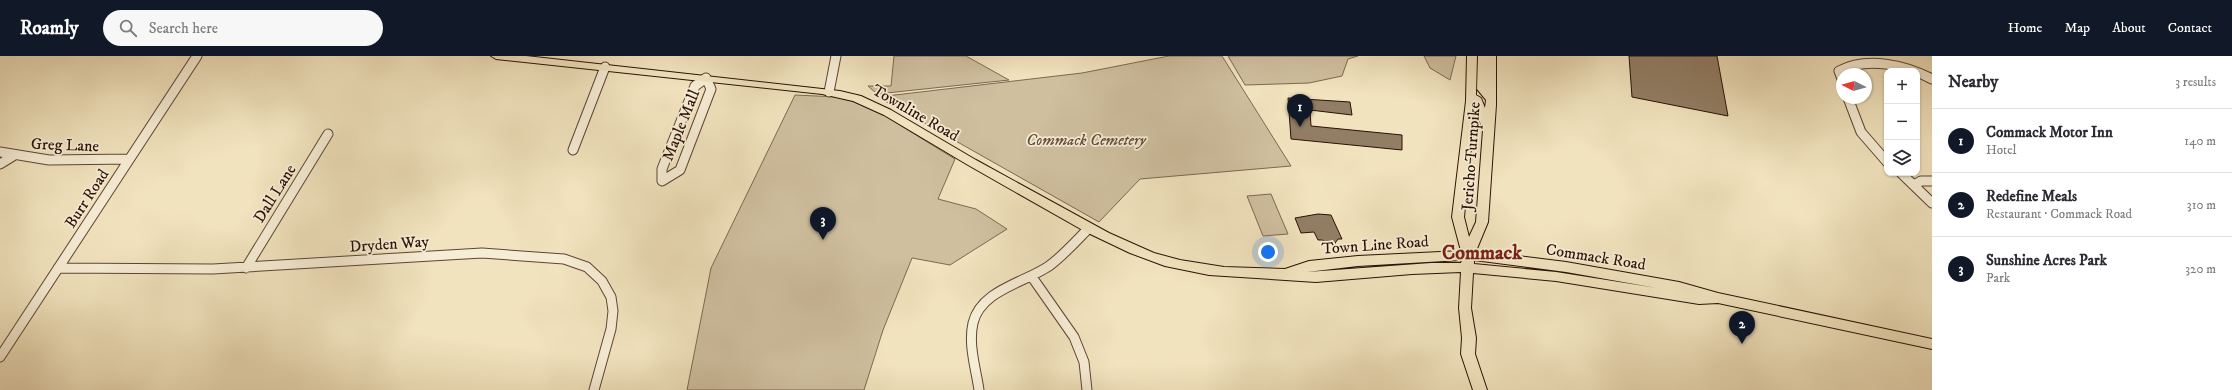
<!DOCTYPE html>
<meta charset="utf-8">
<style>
:root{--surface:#fff;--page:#f7f7f7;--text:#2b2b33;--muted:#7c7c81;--line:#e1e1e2;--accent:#111827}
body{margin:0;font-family:"IM FELL DW Pica",serif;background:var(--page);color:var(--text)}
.controls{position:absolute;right:12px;top:12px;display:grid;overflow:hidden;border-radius:8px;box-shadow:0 1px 3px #0004}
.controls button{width:36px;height:36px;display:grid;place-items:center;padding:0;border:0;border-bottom:1px solid var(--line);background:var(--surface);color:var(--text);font:20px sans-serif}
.compass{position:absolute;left:1836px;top:12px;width:36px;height:36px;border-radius:50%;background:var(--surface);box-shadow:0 1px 3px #0004;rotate:276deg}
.you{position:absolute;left:1268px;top:196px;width:14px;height:14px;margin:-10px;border:3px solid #fff;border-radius:50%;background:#1a73e8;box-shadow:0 0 0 6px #1a73e833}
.badge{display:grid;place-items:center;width:26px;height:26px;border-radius:50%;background:var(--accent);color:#fff;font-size:13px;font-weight:700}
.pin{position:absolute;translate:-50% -33px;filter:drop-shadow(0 1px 2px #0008)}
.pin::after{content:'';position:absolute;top:21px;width:14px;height:12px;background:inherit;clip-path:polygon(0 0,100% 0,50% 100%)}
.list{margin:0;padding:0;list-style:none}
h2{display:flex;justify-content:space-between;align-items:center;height:52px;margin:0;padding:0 16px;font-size:17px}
h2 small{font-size:13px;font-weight:400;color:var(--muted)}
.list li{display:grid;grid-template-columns:26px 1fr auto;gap:12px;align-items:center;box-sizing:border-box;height:64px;padding:0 16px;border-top:1px solid var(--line)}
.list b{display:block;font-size:15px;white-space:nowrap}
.list p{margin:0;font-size:13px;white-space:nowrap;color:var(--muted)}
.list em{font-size:13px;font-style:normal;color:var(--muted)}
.icon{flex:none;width:22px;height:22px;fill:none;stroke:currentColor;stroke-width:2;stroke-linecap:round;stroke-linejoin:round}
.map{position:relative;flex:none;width:1932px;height:334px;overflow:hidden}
header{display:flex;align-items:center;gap:24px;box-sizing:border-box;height:56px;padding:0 20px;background:var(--accent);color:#fff}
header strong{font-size:19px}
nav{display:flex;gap:22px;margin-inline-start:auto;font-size:14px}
.search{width:280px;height:36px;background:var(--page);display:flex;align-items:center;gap:10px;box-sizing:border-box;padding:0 14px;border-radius:22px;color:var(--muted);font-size:15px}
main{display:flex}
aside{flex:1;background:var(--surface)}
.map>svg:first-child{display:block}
.green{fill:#cfbf9f;stroke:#7d6852}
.building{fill:#927e65;stroke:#2b1005}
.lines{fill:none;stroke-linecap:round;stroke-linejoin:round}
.minor-casing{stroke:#5c4533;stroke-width:11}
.major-casing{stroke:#2b1005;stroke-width:2}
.minor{stroke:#f6edd5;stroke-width:9}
.major{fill:#f1e3be;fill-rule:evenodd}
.labels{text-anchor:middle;stroke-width:3.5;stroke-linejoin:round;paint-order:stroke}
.street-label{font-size:16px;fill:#2b1005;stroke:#f6edd5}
.park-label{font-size:16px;font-style:italic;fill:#644d3b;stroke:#f6edd5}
.district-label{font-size:20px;font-weight:bold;fill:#7a1f14;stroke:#f6edd5}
</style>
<header>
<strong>Roamly</strong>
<div class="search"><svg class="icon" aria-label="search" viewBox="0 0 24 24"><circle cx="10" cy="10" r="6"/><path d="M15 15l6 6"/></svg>Search here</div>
<nav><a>Home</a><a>Map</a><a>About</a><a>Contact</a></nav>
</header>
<main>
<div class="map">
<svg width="1932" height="334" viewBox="0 0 1932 334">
<rect width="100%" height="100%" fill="#f1e3be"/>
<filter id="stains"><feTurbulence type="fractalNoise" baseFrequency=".005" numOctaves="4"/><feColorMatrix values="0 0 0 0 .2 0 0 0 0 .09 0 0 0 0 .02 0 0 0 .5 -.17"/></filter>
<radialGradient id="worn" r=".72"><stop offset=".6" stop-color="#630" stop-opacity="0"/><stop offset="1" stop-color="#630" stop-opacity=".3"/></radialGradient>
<path class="green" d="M894,0h72l43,24 -132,14 -9,-8h23z
M1169,0h53l69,110 -151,13 -41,43 -221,-125 204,-24z
M1228,0h130l-10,3 -6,17 -33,7 -64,2z
M1424,0h32l-6,24 -20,-12z
M795,39l43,2 31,9 86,53 -17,40 38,10 31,20 -57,36 -38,-7 -29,72 -19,60h-177l24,-122z
M1271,138l17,40 -25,2 -16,-40z"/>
<path class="building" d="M1629,0h88l11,60 -96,-19z
M1288,42l62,4 2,13 -42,-5 1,16 91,9v15l-111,-11z
M1318,158l13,1 11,24h-4l-5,7 -11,-6h-4l-4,-8 -13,1 -6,-15z"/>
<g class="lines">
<defs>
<path id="minor" d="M706,22l5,11 -31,81 -18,11v-12l33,-83z
M1842,23l-3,-8c28,-15 66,-6 93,8
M829,36l7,-36
M1848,42l13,34 26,30
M573,94l32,-83
M0,96l49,8 80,-1
M0,108l13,-8
M1901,117l31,30
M1914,129l7,-4h11
M58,212l155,1 269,-16 82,6 23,8 15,14 9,16 2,14 -2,18 -17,61
M246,212l82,-134
M1032,221l42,60 10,25 3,28
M0,301l197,-301
M979,334c-3,-21 -11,-45 -6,-67 8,-33 51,-40 76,-57 15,-11 27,-25 40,-38"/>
<path id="major" d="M491,0h35l314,35 21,5 30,14 85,50 133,73 45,20 26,7 44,7 61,2 24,-8 49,-5 103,-5 -9,-34 14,-116 1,-45h10l-1,39 5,3 4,10 1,-8 -9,-11 1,-33h18v49l-8,117 -12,29 90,11 113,20 39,11 214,46v10l-214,-46 -19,1 -143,-23 -83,-8 -2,35 5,30 -1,16 12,36h-14l-12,-36 1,-16 -3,-30 2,-36 -49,2 -96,8 -107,-7 -44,-9 -35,-13 -44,-21 -118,-67 -84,-50 -31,-14 -31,-7 -326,-35zM1475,54l8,20 -7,92 -7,15 -5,-20zM1462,204l-1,3h-30l-124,9 51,-6zM1474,204l92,12 91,16 -101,-16 -82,-8z"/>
</defs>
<use href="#minor" class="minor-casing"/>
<use href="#major" class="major-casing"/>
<use href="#minor" class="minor"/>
<use href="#major" class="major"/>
</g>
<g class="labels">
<g class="street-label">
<text transform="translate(916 56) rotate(30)" y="6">Townline Road</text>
<text transform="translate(680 69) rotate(-68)" y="6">Maple Mall</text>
<text transform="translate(65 88) rotate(2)" y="6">Greg Lane</text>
<text transform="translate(1470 100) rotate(-86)" y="6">Jericho Turnpike</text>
<text transform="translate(274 137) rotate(-58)" y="6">Dall Lane</text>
<text transform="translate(86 142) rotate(-57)" y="6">Burr Road</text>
<text transform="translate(389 187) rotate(-4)" y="6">Dryden Way</text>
<text transform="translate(1375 188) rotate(-4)" y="6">Town Line Road</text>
<text transform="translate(1596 200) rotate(9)" y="6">Commack Road</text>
</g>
<g class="park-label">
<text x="1086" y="89">Commack Cemetery</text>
</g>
<g class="district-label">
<text x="1482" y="203">Commack</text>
</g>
</g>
<rect width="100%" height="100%" filter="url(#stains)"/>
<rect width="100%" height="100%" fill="url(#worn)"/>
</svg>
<div class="controls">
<button>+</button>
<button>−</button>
<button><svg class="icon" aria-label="layers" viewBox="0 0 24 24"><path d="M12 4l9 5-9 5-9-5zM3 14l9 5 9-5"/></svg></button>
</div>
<svg class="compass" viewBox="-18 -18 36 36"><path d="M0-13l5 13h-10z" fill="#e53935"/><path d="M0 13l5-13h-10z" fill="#7c7c81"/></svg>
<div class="you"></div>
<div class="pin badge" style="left:1300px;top:71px">1</div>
<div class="pin badge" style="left:1742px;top:288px">2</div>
<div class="pin badge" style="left:823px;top:184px">3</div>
</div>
<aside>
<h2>Nearby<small>3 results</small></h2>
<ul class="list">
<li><span class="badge">1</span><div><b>Commack Motor Inn</b><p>Hotel</p></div><em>140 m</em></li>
<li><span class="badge">2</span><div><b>Redefine Meals</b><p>Restaurant · Commack Road</p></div><em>310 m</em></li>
<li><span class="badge">3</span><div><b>Sunshine Acres Park</b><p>Park</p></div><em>320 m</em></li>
</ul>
</aside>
</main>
